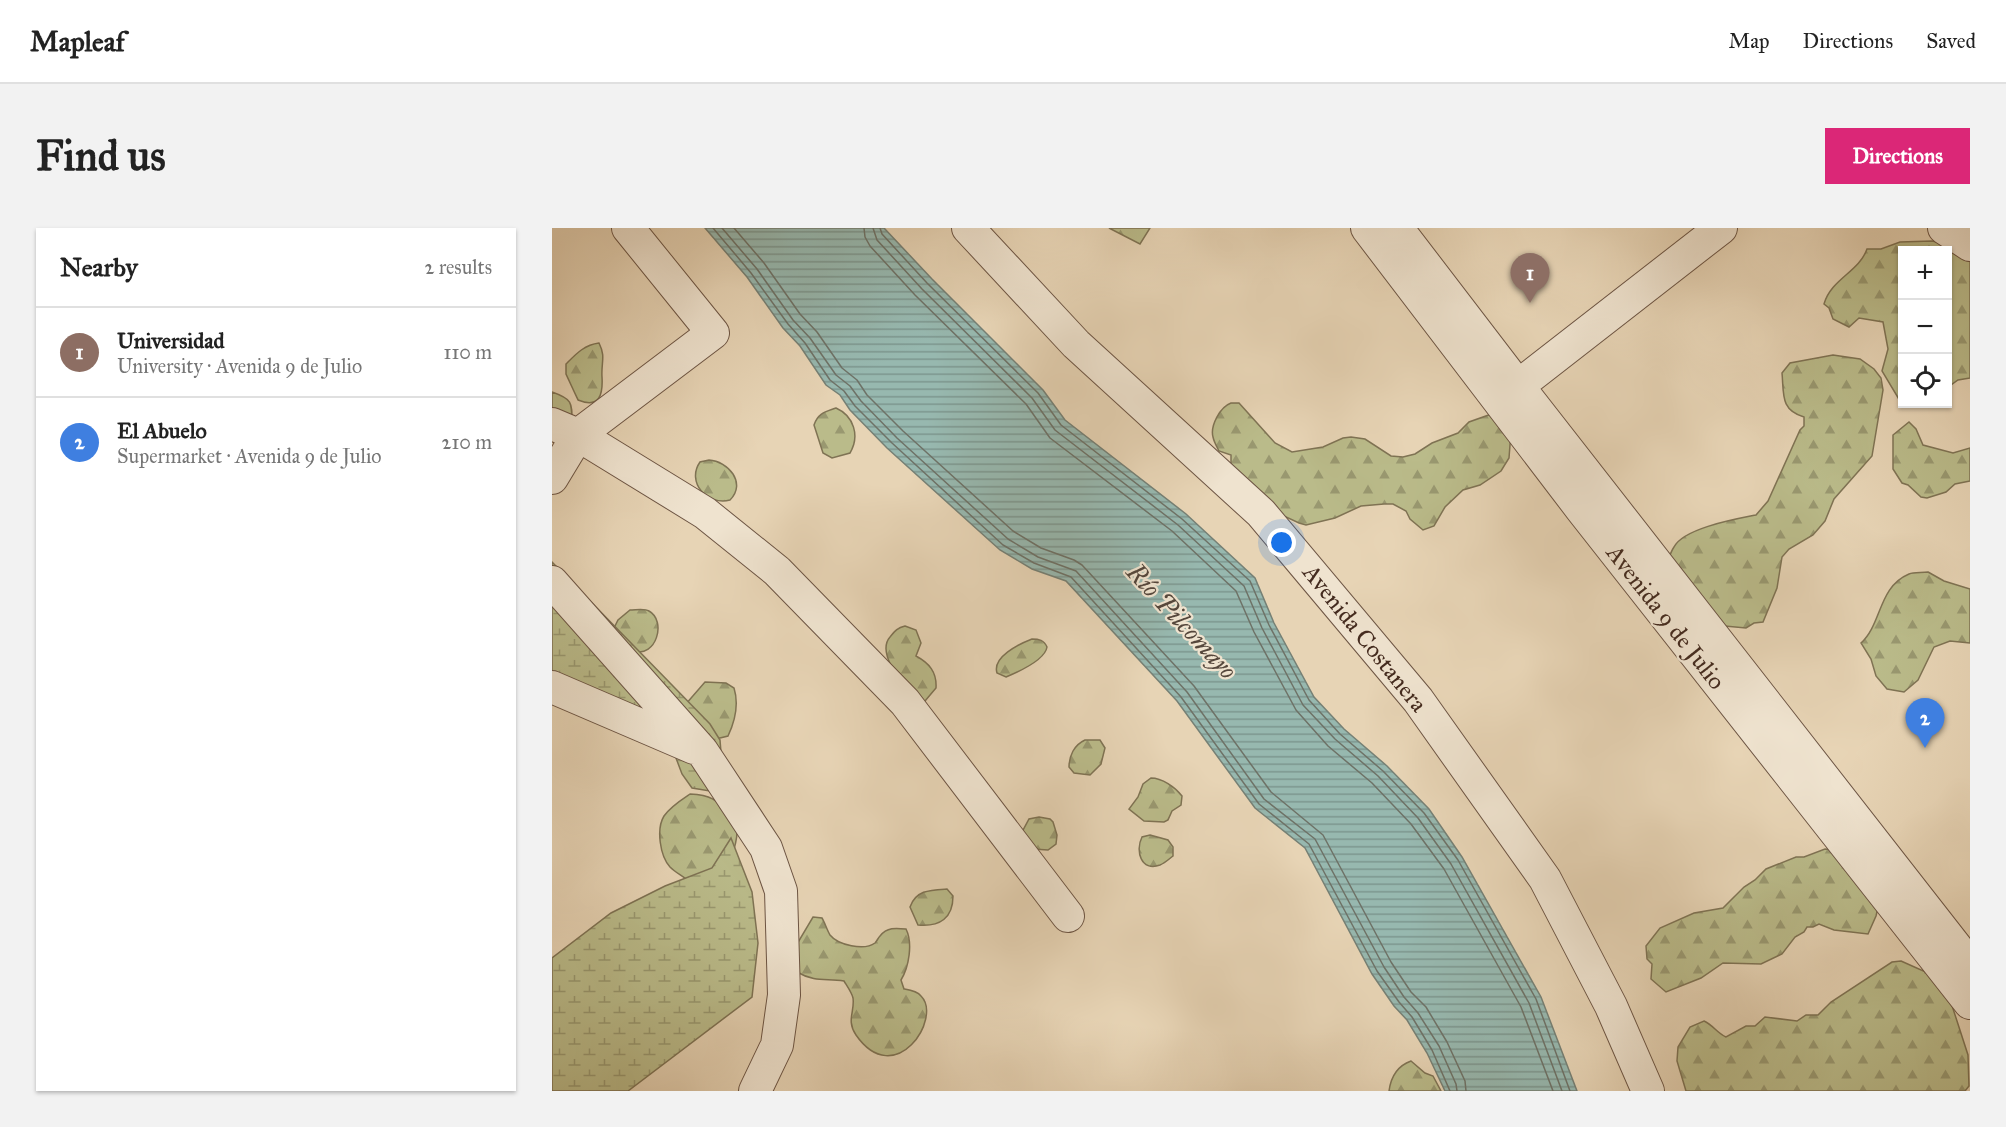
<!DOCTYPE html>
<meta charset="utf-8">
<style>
:root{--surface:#fff;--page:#f2f2f2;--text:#222;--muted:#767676;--line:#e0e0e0;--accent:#db2777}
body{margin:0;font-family:"IM FELL Great Primer",serif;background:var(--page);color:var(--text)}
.controls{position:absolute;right:18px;top:18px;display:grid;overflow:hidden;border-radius:0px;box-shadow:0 2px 4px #0004}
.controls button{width:54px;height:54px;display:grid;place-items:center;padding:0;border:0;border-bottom:2px solid var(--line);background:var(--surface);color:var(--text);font:30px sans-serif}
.you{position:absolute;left:730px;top:315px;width:21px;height:21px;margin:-15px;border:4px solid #fff;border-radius:50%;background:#1a73e8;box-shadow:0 0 0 9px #1a73e833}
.badge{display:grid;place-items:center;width:39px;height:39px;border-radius:50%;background:var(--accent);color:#fff;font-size:20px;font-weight:700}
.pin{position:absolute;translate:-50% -50px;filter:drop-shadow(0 2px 3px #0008)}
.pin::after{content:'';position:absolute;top:32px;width:21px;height:18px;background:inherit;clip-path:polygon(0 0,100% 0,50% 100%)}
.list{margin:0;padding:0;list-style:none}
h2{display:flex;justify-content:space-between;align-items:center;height:78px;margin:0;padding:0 24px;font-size:26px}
h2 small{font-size:20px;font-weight:400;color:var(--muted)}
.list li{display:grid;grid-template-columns:39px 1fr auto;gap:18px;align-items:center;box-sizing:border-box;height:90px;padding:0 24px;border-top:2px solid var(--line)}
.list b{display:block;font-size:22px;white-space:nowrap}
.list p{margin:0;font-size:20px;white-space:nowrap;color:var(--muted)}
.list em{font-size:20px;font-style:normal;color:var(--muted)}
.icon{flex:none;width:33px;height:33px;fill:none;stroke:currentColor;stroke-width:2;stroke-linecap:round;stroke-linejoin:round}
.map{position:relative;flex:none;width:1418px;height:863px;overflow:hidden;border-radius:0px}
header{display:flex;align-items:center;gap:36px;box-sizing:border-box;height:84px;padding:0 30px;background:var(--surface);border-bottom:2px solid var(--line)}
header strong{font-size:28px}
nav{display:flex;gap:33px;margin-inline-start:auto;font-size:21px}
.intro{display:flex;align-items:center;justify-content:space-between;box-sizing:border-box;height:144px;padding:0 36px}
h1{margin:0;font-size:42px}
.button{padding:15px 27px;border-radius:0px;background:var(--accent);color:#fff;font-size:21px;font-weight:700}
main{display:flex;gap:36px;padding:0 36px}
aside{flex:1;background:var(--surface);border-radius:0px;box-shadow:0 2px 4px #0004}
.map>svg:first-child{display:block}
.forest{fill:url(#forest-firs);stroke:#7f7354;stroke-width:1.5}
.wetland{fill:url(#wetland-marsh);stroke:#7f7354;stroke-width:1.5}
.water{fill:url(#water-rules);stroke:#768075;stroke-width:1.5}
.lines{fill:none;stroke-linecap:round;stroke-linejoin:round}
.shore{stroke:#6e7267;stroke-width:1.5}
.minor-casing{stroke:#6d5544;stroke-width:34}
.minor{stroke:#efe3cf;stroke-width:32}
.labels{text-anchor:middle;stroke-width:4.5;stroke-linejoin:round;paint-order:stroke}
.street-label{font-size:24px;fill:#442b1f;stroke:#efe3cf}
.water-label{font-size:26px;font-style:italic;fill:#55473c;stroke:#efe3cf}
</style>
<header>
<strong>Mapleaf</strong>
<nav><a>Map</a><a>Directions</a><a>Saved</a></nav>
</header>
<div class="intro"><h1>Find us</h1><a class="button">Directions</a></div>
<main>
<aside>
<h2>Nearby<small>2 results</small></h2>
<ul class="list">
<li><span class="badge" style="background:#8d6e63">1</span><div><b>Universidad</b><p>University · Avenida 9 de Julio</p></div><em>110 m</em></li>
<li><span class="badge" style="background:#3f7fe0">2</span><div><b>El Abuelo</b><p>Supermarket · Avenida 9 de Julio</p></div><em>210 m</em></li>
</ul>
</aside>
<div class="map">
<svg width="1418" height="863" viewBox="0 0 1418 863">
<defs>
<pattern id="forest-firs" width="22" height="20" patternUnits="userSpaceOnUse" patternTransform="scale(1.5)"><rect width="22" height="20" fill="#babb8a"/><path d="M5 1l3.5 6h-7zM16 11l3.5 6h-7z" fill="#999870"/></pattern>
<pattern id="wetland-marsh" width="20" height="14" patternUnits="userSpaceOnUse" patternTransform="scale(1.5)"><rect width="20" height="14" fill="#babb8a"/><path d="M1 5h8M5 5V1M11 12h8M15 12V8" fill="none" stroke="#999870"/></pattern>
<pattern id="water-rules" width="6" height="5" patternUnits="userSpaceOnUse" patternTransform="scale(1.5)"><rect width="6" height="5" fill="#97b8af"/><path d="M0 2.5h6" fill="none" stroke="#7d968e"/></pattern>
</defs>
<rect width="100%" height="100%" fill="#e7d4b5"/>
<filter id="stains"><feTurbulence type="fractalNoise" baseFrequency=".00333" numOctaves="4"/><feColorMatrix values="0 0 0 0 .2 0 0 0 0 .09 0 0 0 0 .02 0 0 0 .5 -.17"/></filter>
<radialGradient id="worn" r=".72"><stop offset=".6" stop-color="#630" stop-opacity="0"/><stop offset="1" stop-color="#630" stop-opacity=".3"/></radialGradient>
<path class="forest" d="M557,0h41l-10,16z
M1380,13l24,5 14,10v122l-12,2 -10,7v-137h-46v151h-2l-18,-30 6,-22 -5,-27 -24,-4 -10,9 -16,-8 -4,-11 -5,-4c7,-25 35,-32 43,-55h14l19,-7z
M47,115c7,14 2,19 3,34 1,17 -2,32 -24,23l-12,-26v-10c10,-10 18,-19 33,-21z
M1281,127l27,4 14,10 7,9 2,12 -11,66 -38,43 -9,22 -12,14 -24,14 -7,8 -5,31 -14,34 -9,1 -8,5 -32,-3 -50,-52c3,-8 5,-19 10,-26 10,-19 62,-28 82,-32l12,-14 32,-71 4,-4v-9c-24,-7 -20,-23 -22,-44l8,-10z
M0,164c20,7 20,10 20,30l-20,11z
M679,175h8l36,40 17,9 31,-5 20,-9 8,-1 14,2 26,17 12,1 12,-3 17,-11 26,-10 11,-11 31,-11 11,21 -2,26 -8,13 -21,14 -17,5 -18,17 -11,19 -11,4 -13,-11 -4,-8 -13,-7h-9l-23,2 -26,12 -29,7 -7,-2 -30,-14 -38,-38v-16l-12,-4c-2,-4 -5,-9 -6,-14 -3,-11 7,-30 18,-34z
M284,180c18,8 24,28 14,45l-18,5 -9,-5 -9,-28c4,-12 11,-13 22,-17z
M1357,194l7,7 7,16 30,8 17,-5v33l-15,3 -9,8 -19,6 -6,-1 -13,-12 -6,-2 -9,-14v-34z
M157,232c19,1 38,23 21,40 -23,6 -44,-18 -30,-38z
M1376,344l16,9 26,8v54l-20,-2 -16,6 -16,33 -14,12 -17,-3 -11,-13 -5,-17 -10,-16c21,-19 17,-56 48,-69 5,-2 13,-1 19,-2z
M78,382c6,0 14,-2 19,1 18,10 7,47 -15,40 -8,-3 -16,-13 -22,-19l6,-12z
M353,398l11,4 5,13 -5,13c13,7 21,16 20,32l-11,13 -8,1c-11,-14 -42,-48 -27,-65 5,-6 7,-9 15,-11z
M480,411c7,0 12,1 15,8 -2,13 -29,25 -41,30l-9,-4c-5,-16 22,-29 35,-34z
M153,454l21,1 8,5c5,16 1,33 -6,48l-8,2h-11l-24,-33z
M533,512h15l5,8 -4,16 -11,11 -16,-2 -5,-6c0,-11 5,-22 16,-27z
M599,550c11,0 24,9 31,18l-1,9 -9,6 -4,9 -4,2 -20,-1 -15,-12 9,-12 5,-13z
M138,566c20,1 27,5 39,21 4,6 7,10 8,17 0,13 -6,25 -9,37l-42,10c-5,-4 -11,-7 -16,-12 -10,-11 -14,-38 -6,-51 6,-9 17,-16 26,-22z
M487,589l11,2 3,3 4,13 -1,9 -8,6 -15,-1 -12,-15 8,-15z
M598,607l18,5 5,7v9c-4,3 -8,7 -13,9 -19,7 -25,-14 -18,-28z
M1273,621l10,1 45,49 -4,17 -8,18 -34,-4 -15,-6 -6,3h-6l-3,5 -9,5 -13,17 -21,10 -38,-1 -22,15 -35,14 -15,-13 1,-15 -5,-5 -1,-13 14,-18 34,-15 29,-5 21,-21 11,-7 11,-11 30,-12h8z
M395,661l6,7c0,22 -13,31 -35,29l-8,-18c6,-17 20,-17 37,-18z
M261,689l9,1c3,5 5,12 8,17 8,10 34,16 45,8 2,-2 3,-5 5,-7 7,-9 16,-8 26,-7 7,14 3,38 -5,51l3,9c6,1 13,2 17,7 22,22 -26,95 -65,39 -10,-15 -1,-23 -3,-37 -1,-5 -6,-12 -9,-17 -18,-3 -28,2 -47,-9v-28z
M1349,733l36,16 9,10 22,68 1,31 -4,5h-279l-9,-30 1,-14 12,-20 14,-6c9,4 13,12 22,16l20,-11h9l10,-9 32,4 9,-6h12l13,-13 61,-40z
M859,833l14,12 8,3 8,15h-52c2,-15 8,-25 22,-30z"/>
<path class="wetland" d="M0,334l158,162 10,16 3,37 -13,14 -18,-3 -10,-14 -12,-32 -118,-59z
M179,610l21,54 6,51 -6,54 -124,94h-76v-133l59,-45 54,-27 47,-18z"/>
<path class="water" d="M153,0h179l48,51 111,111 22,30 121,94 69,64 19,45 40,74 30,32 43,37 42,43 33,48 79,140 36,94h-132l-18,-38 -20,-33 -13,-14 -22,-32 -67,-126 -50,-40 -78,-107 -111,-120 -34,-12 -32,-19 -113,-102 -37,-38 -10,-15 -14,-10 -26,-39 -17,-18 -36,-51z"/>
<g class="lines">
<path class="shore" d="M161,0l38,45 37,51 17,19 25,37 14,11 11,15 37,37 111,102 31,18 37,14 110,120 78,107 50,40 68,127 22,31 13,15 20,33 18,41
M170,0l35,41 36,51 17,18 26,37 14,11 11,15 36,37 111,101 30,18 38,14 111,121 77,107 51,40 69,128 20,30 14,16 21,33 17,38 1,7
M182,0l30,35 36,51 17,18 25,36 15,12 10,15 36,36 110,100 28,17 33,12 8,5 112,121 77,106 52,43 68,127 20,30 15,15 21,35 18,39 1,10
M312,0l1,9 5,9 45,49 111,109 24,34 122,93 64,60 18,41 42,78 32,36 44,37 39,41 33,45 77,138 32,84
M321,0l4,12 45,49 110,109 23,32 123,95 66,61 18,42 41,77 32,34 43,37 40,42 33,46 78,139 33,88
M328,0l2,6 45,49 111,110 23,32 121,94 68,62 19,44 40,75 31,34 43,37 41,42 34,47 78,139 34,92"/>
<defs>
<path id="minor" d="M416,0l108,116 185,169 157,187 127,179 66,127 37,85
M815,0l215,282 388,493
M845,0l121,158 452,579
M1392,0l26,17
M966,158l203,-158
M0,196l26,11 127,78 72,58 128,131 163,214
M0,250l26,-43 135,-102 -85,-105
M0,354l150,169 64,97 15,43 3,104 -7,50 -22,46
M0,459l142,61"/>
</defs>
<use href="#minor" class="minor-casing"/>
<use href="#minor" class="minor"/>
</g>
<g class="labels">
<g class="street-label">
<text transform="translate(1114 389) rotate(52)" y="8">Avenida 9 de Julio</text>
<text transform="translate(813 410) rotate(51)" y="8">Avenida Costanera</text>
</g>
<g class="water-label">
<text transform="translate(630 393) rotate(47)" y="9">Río Pilcomayo</text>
</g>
</g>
<rect width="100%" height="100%" filter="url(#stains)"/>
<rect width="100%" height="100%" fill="url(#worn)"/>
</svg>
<div class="controls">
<button>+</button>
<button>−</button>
<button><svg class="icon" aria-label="locate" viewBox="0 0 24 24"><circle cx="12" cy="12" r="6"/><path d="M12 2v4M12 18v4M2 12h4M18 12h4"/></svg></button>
</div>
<div class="you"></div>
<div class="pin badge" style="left:978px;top:75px;background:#8d6e63">1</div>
<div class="pin badge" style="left:1373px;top:520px;background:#3f7fe0">2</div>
</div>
</main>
